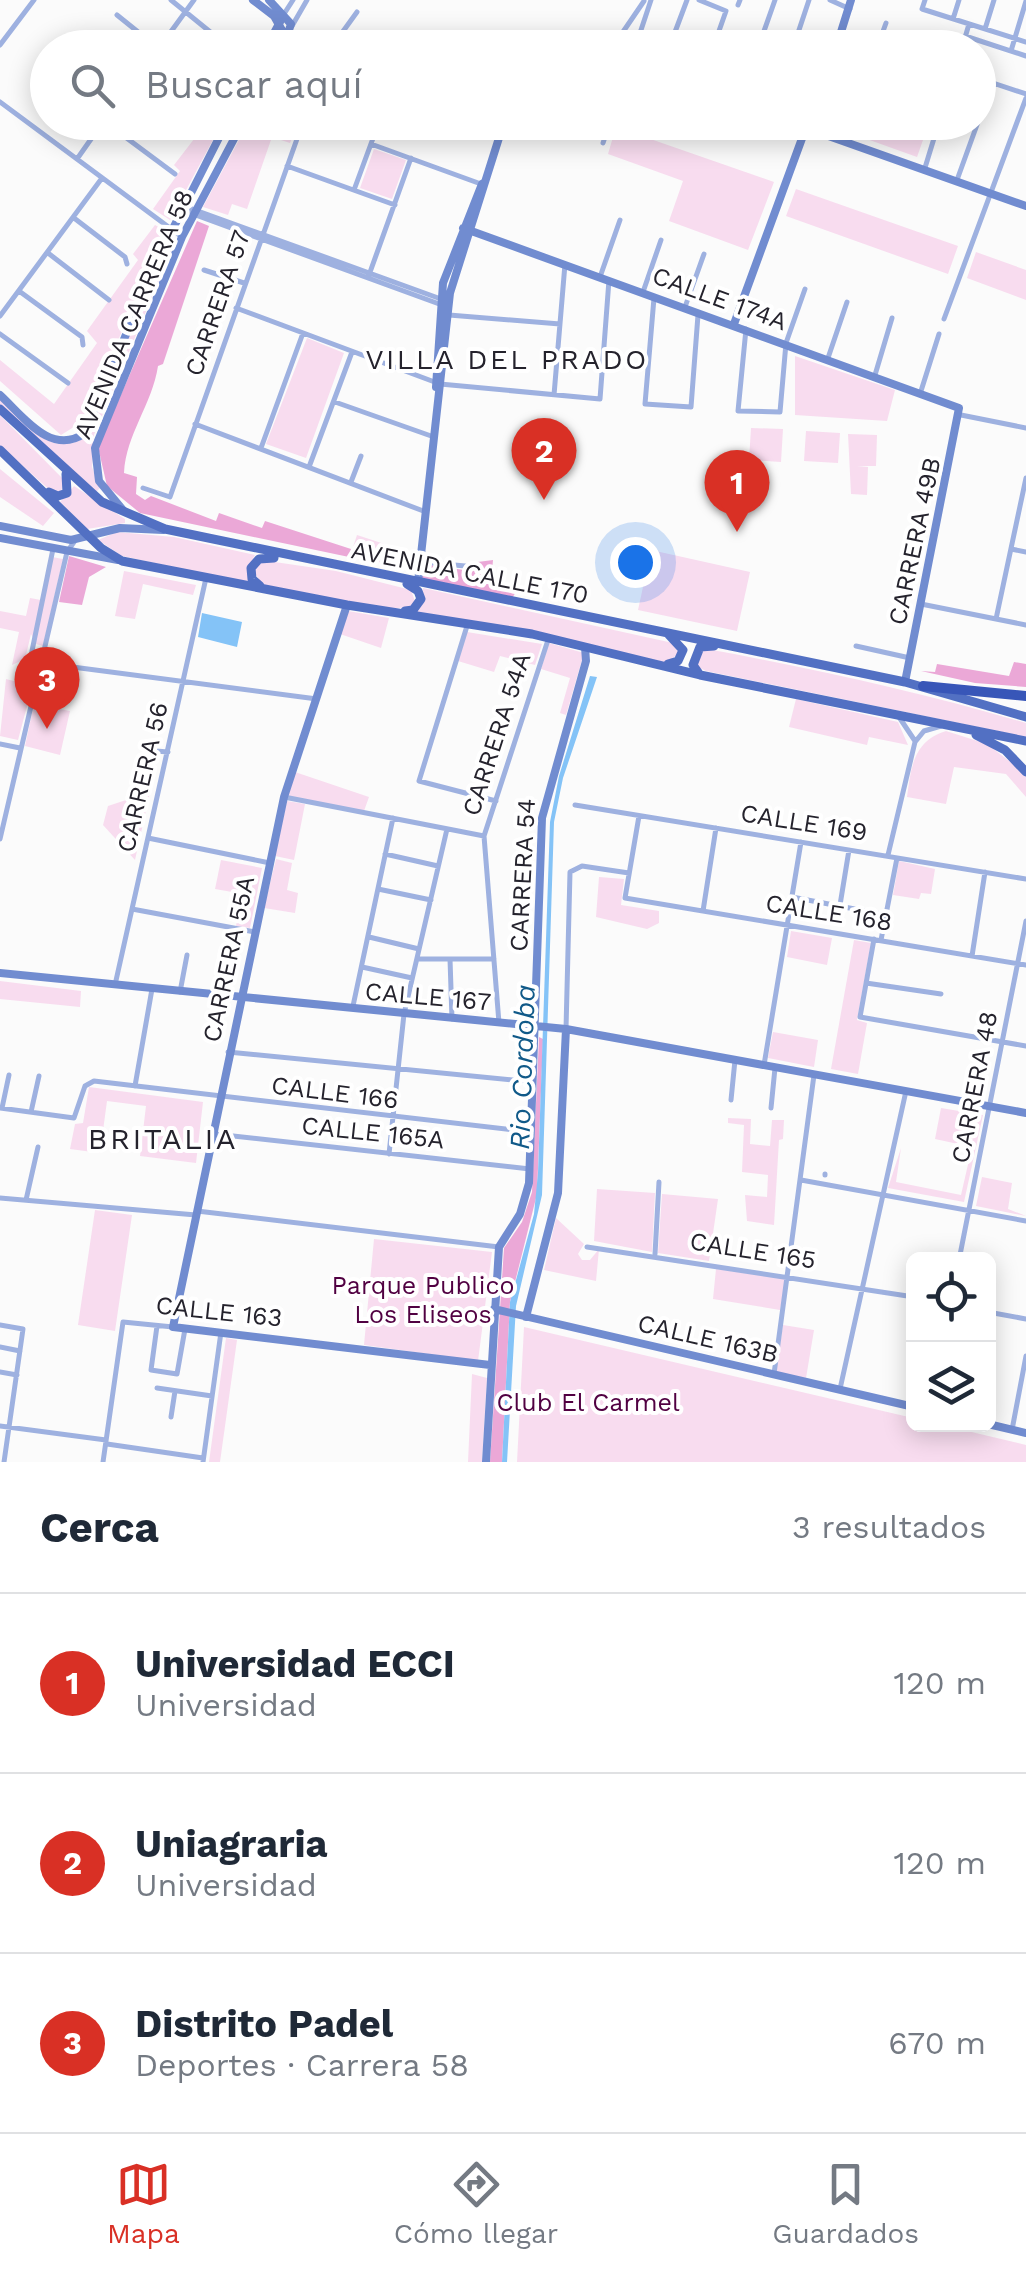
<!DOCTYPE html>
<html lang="es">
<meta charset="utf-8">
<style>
:root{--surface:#fff;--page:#f6f6f7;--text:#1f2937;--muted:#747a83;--line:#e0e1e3;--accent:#d93025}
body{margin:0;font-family:"Work Sans",sans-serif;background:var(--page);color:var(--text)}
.controls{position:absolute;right:30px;bottom:30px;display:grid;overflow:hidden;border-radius:15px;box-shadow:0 5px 25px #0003}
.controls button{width:90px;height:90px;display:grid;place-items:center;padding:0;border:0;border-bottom:2px solid var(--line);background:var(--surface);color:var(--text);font:50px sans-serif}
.you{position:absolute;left:635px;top:562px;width:35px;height:35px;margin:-25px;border:8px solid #fff;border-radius:50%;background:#1a73e8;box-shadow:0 0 0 15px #1a73e833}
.badge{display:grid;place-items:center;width:65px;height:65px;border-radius:50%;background:var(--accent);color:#fff;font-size:32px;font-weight:700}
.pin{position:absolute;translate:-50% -82px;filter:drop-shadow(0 2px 5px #0008)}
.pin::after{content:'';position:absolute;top:52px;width:35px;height:30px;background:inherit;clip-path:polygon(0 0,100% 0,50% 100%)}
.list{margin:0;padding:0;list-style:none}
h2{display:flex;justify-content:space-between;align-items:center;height:130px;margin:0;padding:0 40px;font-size:42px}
h2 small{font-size:32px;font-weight:400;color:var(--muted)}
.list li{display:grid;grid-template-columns:65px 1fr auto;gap:30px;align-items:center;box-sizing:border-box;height:180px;padding:0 40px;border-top:2px solid var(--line)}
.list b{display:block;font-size:38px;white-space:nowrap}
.list p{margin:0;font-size:32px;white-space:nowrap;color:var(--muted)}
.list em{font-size:32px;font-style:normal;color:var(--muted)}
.icon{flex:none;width:55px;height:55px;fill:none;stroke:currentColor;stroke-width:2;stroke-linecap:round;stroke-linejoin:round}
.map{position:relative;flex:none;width:1026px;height:1462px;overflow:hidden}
.search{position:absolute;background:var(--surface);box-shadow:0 5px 25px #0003;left:30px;right:30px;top:30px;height:110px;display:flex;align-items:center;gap:25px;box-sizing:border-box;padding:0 35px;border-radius:55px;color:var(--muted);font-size:38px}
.sheet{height:670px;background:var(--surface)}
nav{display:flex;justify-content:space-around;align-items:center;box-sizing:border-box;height:140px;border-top:2px solid var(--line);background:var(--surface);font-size:28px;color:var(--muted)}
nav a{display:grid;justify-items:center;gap:5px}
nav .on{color:var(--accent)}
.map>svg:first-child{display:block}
.green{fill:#f8dcef}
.forest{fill:#eba8d7}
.water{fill:#84c3f7}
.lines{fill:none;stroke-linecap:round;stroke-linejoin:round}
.street{stroke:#9eb1e0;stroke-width:5}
.secondary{stroke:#718cd0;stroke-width:8}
.primary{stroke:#5270c3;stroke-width:9}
.highway{stroke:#3856b8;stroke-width:10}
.labels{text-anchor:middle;stroke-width:8;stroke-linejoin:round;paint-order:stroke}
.street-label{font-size:25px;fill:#25232d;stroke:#fff}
.park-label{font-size:25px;fill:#510142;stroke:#fff}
.neighbourhood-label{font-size:28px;letter-spacing:2.5px;fill:#25232d;stroke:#fff}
.water-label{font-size:28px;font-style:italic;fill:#115a89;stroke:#fff}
.quarter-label{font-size:30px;letter-spacing:2.5px;fill:#25232d;stroke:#fff}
</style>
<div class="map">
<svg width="1026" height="1462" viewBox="0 0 1026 1462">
<rect width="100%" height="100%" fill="#fbfbfb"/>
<path class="green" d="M199,123h23l-52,97 -17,-11 27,-38 -6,-6 27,-35z
M248,123h29l-2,8 17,7 -2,5 -18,-6 -25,72 -15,-5 -4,11 -25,-8z
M854,123v-1l75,1 -12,34 -67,-24z
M616,127l158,55 -26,68 -79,-29 14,-40 -75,-27z
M374,149l32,11 -14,39 -32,-11z
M796,189l162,57 -10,28 -162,-58z
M155,225l9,5 -79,190 -24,15 -61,-54v-21l54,44 43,-61 -10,-12 51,-71 -5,-6z
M173,236l3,4 -82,195 -2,32 8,21 -4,4 -96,-87v-6c24,22 49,60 84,39z
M976,252l50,18v30l-59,-22z
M307,338l37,15 -38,105 -40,-14z
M795,356l100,34 -8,31 -92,-6z
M0,415l64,65 -3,12h-9l-52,-46z
M751,428l32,1 -2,33 -32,-2z
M806,431l34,2 -2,30 -34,-2z
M848,434l29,1 -1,31h-19l11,1 -1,28 -16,-1z
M0,469l54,44 -11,13 -43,-29z
M74,486l51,33v4l-38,6 -27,-27z
M117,532l57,5 81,18 -8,15 6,14 -131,-28 -24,-16z
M357,535l58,19 -4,15 -61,-13z
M651,550l99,22 -13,59 -99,-21z
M52,557l11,2 -20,87 -7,-2 -5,-10 -6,25 -13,6 7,-33 -19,-4v-17l26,5 4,-18 11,2z
M268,561l68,10 75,19 5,14c-30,15 -118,-13 -153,-19l-9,-13 3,-8z
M124,571l72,14 -3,10 -50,-11 -8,35 -20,-3z
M423,588l250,55 6,10 -12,10 -251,-51 6,-7z
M348,611l41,7 -8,30 -41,-14z
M467,632l75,12 -7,21 -35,-9 -6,16 -36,-11z
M549,643l35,10 -18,62 -6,-2 10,-35 -29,-9z
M35,649l7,1 -24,90 -18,-4 6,-57 23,6z
M707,649c108,20 213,43 319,74v14l-320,-66 -10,-5 1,-13z
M796,699l102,23 10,23 -39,-8 -2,8 -78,-18z
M34,704l36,7 -10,44 -35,-9z
M946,731l41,13 39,30v23l-20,-23 -52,-7 -8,37 -39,-7c4,-31 7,-56 39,-66z
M295,772l74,25 -5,14 -76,-15z
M150,792l-15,68 -32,-35 5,-19z
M287,801l18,3 -11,56 -19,-4z
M276,859l16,4 -5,27 11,3 -3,20 -31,-5z
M221,860l41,8 -12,60 -14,-2 2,-10 8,1 3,-22 -34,-6z
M899,861l36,8 -4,25 -10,-1 -2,6 -26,-4z
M599,877l25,2 -3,26 38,6v12l-12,6 -51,-12z
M791,931l41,7 -5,27 -40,-8z
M854,940l17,3 -14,77 10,3 -9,51 -27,-5z
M0,981l81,10 -1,16 -80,-8z
M773,1032l45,8 -4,27 -46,-9z
M89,1087l114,15 -7,61 -56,-7 6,-50 -39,-5 -7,52 -30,-4 5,-25 8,-1z
M941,1108l42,7 -19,87 -76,-14 13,-40 -5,34 65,13 11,-48 -37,-8z
M728,1118l23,1 -1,25 20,2 2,-26h12l-1,19 -4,1 -5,85 -27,-4 -2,-26 22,2 1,-22 -26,-3 2,-47 -16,-2z
M982,1177l30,6 -4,26 18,7 -50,-10z
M597,1189l58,4 -3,59 -58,-11z
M662,1194l56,5 -9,62 -51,-8z
M95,1210l37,5 -17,116 -37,-6z
M556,1218l28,26 -6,10 4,6h8l9,-11 -3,32 -52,-11z
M374,1239l118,13 -14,109 -114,-16z
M716,1269l70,10 -6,31 -67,-11z
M783,1325l31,5 -8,48 -30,-6z
M524,1327l389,91 1,6 28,1 84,20v17h-509z
M226,1338l11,2 -17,122h-11z
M472,1374l15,4 -5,84h-14z"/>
<path class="forest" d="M197,221l12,5 -46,138 -5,2c-6,39 -32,68 -34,107l13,4 -1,17 9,6 6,-4 65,25 3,-8 43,15 3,-7 86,28 -2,8 -209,-44 -33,-27 -9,-39z
M69,556l37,11 -17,10 -7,28 -23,-3z
M493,560l-2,24 27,5 -6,9 -92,-18 4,-16 40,6 6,-7z
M1014,662l12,2v23l-51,-4 -54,-12 14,1 2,-8 72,12z
M539,1037l4,2 -6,155 -27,108 -8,160h-12l14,-214 18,-26 10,-30z"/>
<path class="water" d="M202,613l40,9 -5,25 -39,-10z
M590,676l7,1 -34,101 -9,44 -12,373 -26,111 -9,156h-5l8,-160 24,-88 4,-41 12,-351 9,-46z"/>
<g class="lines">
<path class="street" d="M171,0l59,48
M699,0l27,11 -13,37
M830,0l20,9
M925,0l-3,9 104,33
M738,5l2,-5
M284,14l9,-14
M117,15l41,33
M953,19l6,-19
M292,26l15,-26
M985,29l9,-29
M965,36l61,20
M0,45l34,-45
M159,48l35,-48
M331,48l26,-36
M390,48l7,-11
M612,48l32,-47
M635,48l16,-48
M669,48l18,-48
M758,48l17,-48
M793,48l16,-48
M877,48l9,-25
M962,48l7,-24
M1011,51l15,-50
M978,78l48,16
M0,102l182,135
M105,122l70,52
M181,122l10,14
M978,122l15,-39
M843,142l7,-20
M603,143l7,-21
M371,144l110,40
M77,159l26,-37
M287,166l108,39
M924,171l15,-49
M957,180l21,-58
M354,190l25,-68
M184,206l257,93
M182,210l260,95
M74,218l51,39 2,7
M48,253l61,47
M204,270l40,13
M369,275l42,-117
M600,277l20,-57
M19,291l63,46 1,8
M643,292l18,-52
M654,298l-9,106 46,3 7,-92
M685,307l19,-53
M236,308l204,76 160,15 9,-119
M449,315l111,9
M0,316l102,-138
M944,319l82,-221
M746,329l-8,82 42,1 6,-69 19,-54
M0,334l68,49
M828,358l19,-56
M875,375l17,-57
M921,391l18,-57
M554,395l11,-131
M335,402l99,35
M961,415l65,13
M195,424l231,88
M261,448l42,-115
M309,467l43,-115
M351,482l10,-26
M143,488l27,9 133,-375
M1011,549l15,3
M422,562l54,5
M921,604l105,21
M996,619l30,-141
M467,626l-48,155 77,20
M856,646l54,12
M42,663l275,36
M26,680l27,-131
M899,717l16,24
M0,744l20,4
M156,751l12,1
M284,797l200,39
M575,805l451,74
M639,816l-14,82 401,67
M148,838l122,25
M0,839l67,-287 7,-10
M385,854l53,12
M888,855l27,-113 9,-11 17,-5
M378,889l53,11
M792,897l94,18
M840,905l9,-55
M132,909l123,23
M703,911l13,-83
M369,937l50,12
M874,939l-14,78 166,29
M881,940l16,-82
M972,956l13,-84
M417,959h77
M450,959l2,60
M362,967l50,11
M866,983l75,11
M115,985l91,-407
M180,992l7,-37
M353,1006l40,-188
M499,1023l-15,-187 64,-196
M566,1029l4,-157 12,-6 47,7
M228,1052l305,30
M764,1065l37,-223
M135,1086l17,-97
M731,1100l4,-40
M0,1108l74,10 11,-32 9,-5 437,51
M2,1108l7,-33
M771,1108l4,-40
M31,1112l8,-36
M215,1134l315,35
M389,1154l15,-140 43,-185
M825,1175v-1
M801,1180l225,41
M0,1198l196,17
M26,1200l12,-53
M197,1211l302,36
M587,1247l327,50
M655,1254l4,-72
M959,1260l67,-339
M988,1312l38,7
M0,1325l23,4 -19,133
M157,1326l-6,44 26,4 8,-45
M0,1347l20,4
M0,1372l17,3
M774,1374l40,-299
M157,1388l55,8
M840,1389l66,-298
M171,1417l4,-26
M0,1426l106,14
M1012,1430l14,-74
M107,1444l96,14
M103,1462l20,-140 50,5
M203,1462l18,-130"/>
<path class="secondary" d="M253,0l21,16 9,16 36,16
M269,0l22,24 -8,24
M266,48l14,-26
M836,48l15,-48
M789,122l237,84
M463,228l496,180 -54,274
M734,324l74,-202
M436,387l7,-104 39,-99
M0,395c23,21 51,62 85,38l72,-173 70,-138
M123,510l-24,-29 -4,-33 87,-211 61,-115
M0,526l71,14 49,-12 43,2
M0,538l118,22
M418,582l32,-289 54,-171
M347,605l-63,192 -111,530 317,38
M0,973l566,56 460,84
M494,1309l420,98
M526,1317l32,-124 8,-164
M988,1424l38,9
M486,1462l13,-215 21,-33 9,-31 13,-365 44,-157 -1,-14"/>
<path class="primary" d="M0,409l102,93 63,27 740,153 121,35
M0,450l101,98 21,13 225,44 185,29 168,41 326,66
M49,492l9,4 9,-3 -1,-19
M260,586l-8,-7 -1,-11 8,-9 15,-1
M405,611l8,-1 8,-11 -3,-8 -11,-7
M668,664l10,-3 5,-11 -14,-15
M700,675l-7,-10 7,-18 14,-1
M976,735l29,15 21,22"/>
<path class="highway" d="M923,686l103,10"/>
</g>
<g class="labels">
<g class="street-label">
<text transform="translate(720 298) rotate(20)" y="9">CALLE 174A</text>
<text transform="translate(217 303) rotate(-71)" y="9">CARRERA 57</text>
<text transform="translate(133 314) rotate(-67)" y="9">AVENIDA CARRERA 58</text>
<text transform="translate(914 541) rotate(-78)" y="9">CARRERA 49B</text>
<text transform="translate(470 572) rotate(11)" y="9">AVENIDA CALLE 170</text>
<text transform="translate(496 734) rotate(-72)" y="9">CARRERA 54A</text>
<text transform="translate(142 777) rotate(-77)" y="9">CARRERA 56</text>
<text transform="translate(804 822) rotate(9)" y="9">CALLE 169</text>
<text transform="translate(522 875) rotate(-87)" y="9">CARRERA 54</text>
<text transform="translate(829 912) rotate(9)" y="9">CALLE 168</text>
<text transform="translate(228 959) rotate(-78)" y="9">CARRERA 55A</text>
<text transform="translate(428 996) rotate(5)" y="9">CALLE 167</text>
<text transform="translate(974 1087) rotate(-79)" y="9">CARRERA 48</text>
<text transform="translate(335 1092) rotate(7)" y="9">CALLE 166</text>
<text transform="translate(373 1132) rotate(6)" y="9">CALLE 165A</text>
<text transform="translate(753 1250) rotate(9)" y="9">CALLE 165</text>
<text transform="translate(219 1311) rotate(6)" y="9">CALLE 163</text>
<text transform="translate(708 1338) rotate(13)" y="9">CALLE 163B</text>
</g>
<g class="park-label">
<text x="423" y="1294">Parque Publico<tspan x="423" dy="29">Los Eliseos</tspan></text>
<text x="588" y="1411">Club El Carmel</text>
</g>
<g class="neighbourhood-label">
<text x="507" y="369">VILLA DEL PRADO</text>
</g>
<g class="water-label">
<text transform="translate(522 1067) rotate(-88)" y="10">Rio Cordoba</text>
</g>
<g class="quarter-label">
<text x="163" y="1149">BRITALIA</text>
</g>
</g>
</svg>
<div class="controls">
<button><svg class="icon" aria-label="locate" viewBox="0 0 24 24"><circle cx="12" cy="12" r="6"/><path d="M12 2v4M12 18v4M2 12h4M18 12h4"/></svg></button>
<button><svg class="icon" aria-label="layers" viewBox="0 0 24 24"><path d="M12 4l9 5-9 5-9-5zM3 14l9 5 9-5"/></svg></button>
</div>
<div class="you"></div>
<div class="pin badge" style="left:737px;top:532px">1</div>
<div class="pin badge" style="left:544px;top:500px">2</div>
<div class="pin badge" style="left:47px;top:729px">3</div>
<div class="search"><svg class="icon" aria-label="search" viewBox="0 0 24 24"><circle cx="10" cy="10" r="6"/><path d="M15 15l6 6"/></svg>Buscar aquí</div>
</div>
<section class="sheet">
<h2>Cerca<small>3 resultados</small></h2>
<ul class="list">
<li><span class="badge">1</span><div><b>Universidad ECCI</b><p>Universidad</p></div><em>120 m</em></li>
<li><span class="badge">2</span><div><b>Uniagraria</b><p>Universidad</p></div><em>120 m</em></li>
<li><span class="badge">3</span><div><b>Distrito Padel</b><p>Deportes · Carrera 58</p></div><em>670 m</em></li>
</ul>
</section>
<nav>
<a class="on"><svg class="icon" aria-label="map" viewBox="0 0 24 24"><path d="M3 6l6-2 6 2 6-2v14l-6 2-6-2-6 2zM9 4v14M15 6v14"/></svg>Mapa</a>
<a><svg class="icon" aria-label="directions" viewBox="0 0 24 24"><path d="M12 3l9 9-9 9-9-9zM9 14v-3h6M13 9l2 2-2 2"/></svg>Cómo llegar</a>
<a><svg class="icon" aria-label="saved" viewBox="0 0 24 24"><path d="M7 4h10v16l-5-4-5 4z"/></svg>Guardados</a>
</nav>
